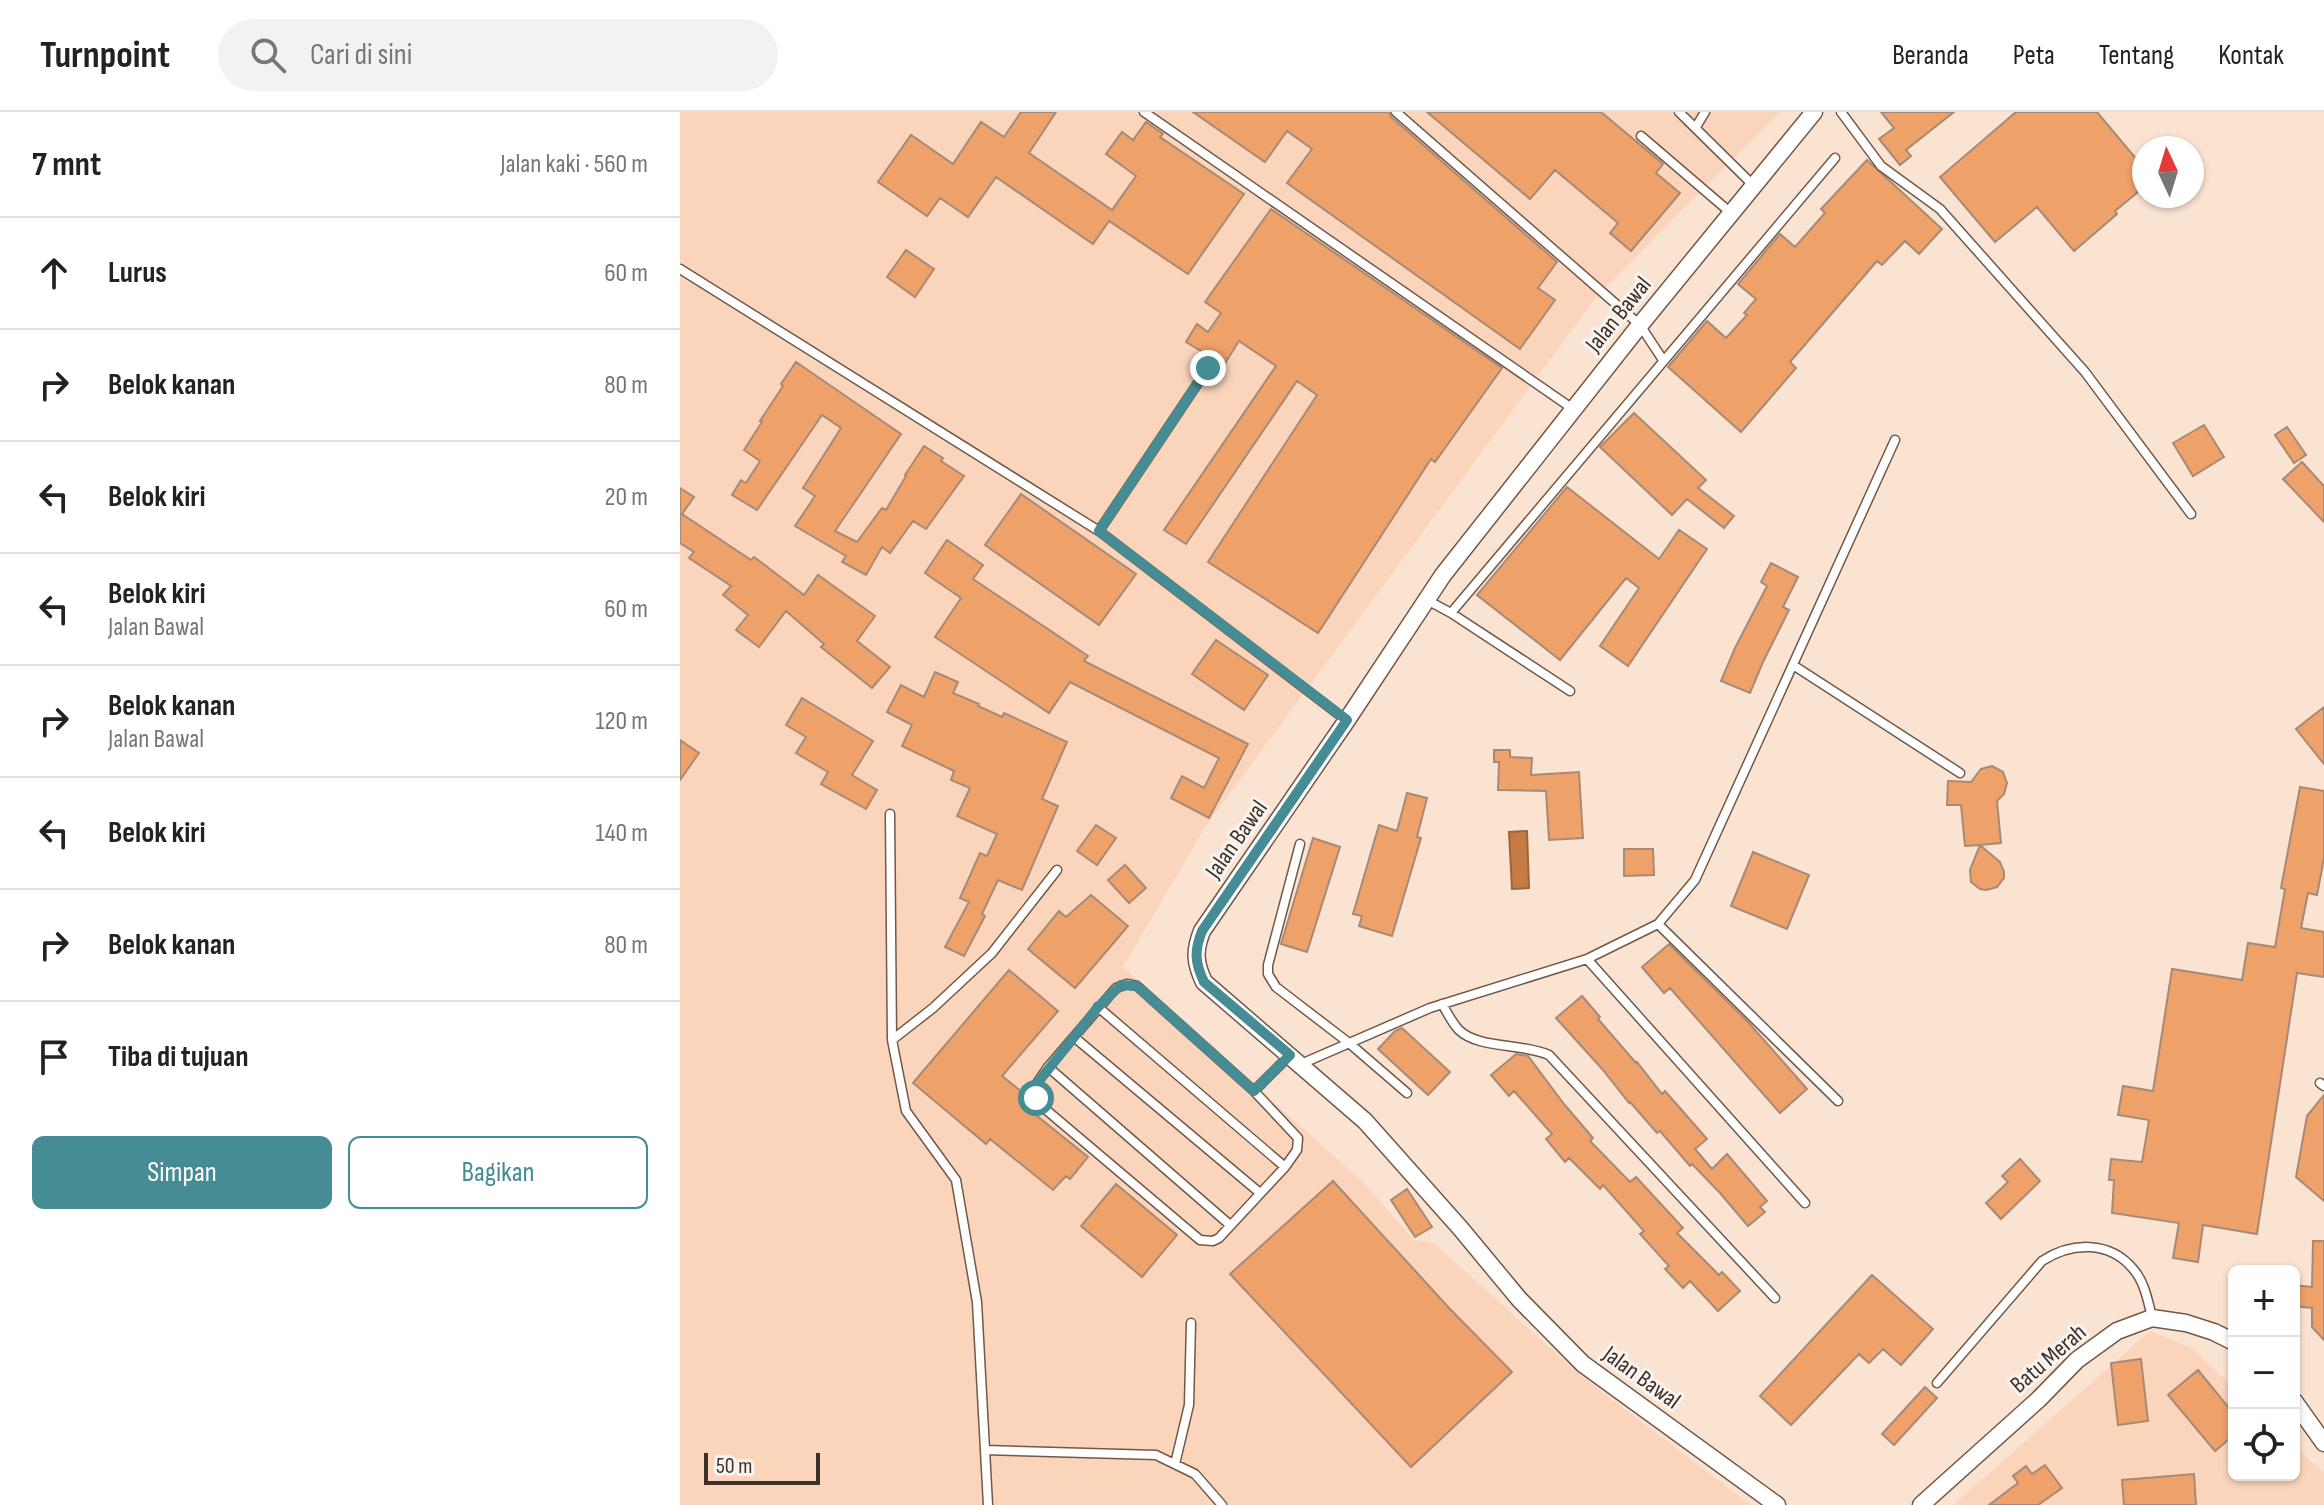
<!DOCTYPE html>
<html lang="id">
<meta charset="utf-8">
<style>
:root{--surface:#fff;--page:#f2f2f2;--text:#222;--muted:#767676;--line:#e0e0e0;--accent:#458c94}
body{margin:0;font-family:"Sofia Sans Condensed",sans-serif;background:var(--page);color:var(--text)}
.controls{position:absolute;right:24px;bottom:24px;display:grid;overflow:hidden;border-radius:12px;box-shadow:0 2px 6px #0004}
.controls button{width:72px;height:72px;display:grid;place-items:center;padding:0;border:0;border-bottom:2px solid var(--line);background:var(--surface);color:var(--text);font:40px sans-serif}
.compass{position:absolute;left:1452px;top:24px;width:72px;height:72px;border-radius:50%;background:var(--surface);box-shadow:0 2px 6px #0004;rotate:356deg}
.scale{position:absolute;left:24px;bottom:20px;width:116px;box-sizing:border-box;padding-left:8px;border:4px solid #3c3028;border-top:0;font-size:22px;line-height:28px;white-space:nowrap;color:#3c3028;-webkit-text-stroke:6px #faf4f0;paint-order:stroke}
.stop{position:absolute;width:24px;height:24px;margin:-18px;border:6px solid #458c94;border-radius:50%;background:#fff}
.stop.end{background:#458c94;border-color:#fff;box-shadow:0 2px 8px #0008}
.list{margin:0;padding:0;list-style:none}
h2{display:flex;justify-content:space-between;align-items:center;height:104px;margin:0;padding:0 32px;font-size:34px}
h2 small{font-size:26px;font-weight:400;color:var(--muted)}
.list li{display:grid;grid-template-columns:52px 1fr auto;gap:24px;align-items:center;box-sizing:border-box;height:112px;padding:0 32px;border-top:2px solid var(--line)}
.list b{display:block;font-size:30px;white-space:nowrap}
.list p{margin:0;font-size:26px;white-space:nowrap;color:var(--muted)}
.list em{font-size:26px;font-style:normal;color:var(--muted)}
.actions{display:flex;gap:16px;padding:24px 32px}
.actions a{flex:1;padding:18px 0;border:2px solid var(--accent);border-radius:12px;text-align:center;font-size:28px;color:var(--accent)}
.actions .main{background:var(--accent);color:#fff}
.icon{flex:none;width:44px;height:44px;fill:none;stroke:currentColor;stroke-width:2;stroke-linecap:round;stroke-linejoin:round}
.map{position:relative;flex:none;width:1644px;height:1393px;overflow:hidden}
header{display:flex;align-items:center;gap:48px;box-sizing:border-box;height:112px;padding:0 40px;background:var(--surface);border-bottom:2px solid var(--line)}
header strong{font-size:38px}
nav{display:flex;gap:44px;margin-inline-start:auto;font-size:28px}
.search{width:560px;height:72px;background:var(--page);display:flex;align-items:center;gap:20px;box-sizing:border-box;padding:0 28px;border-radius:44px;color:var(--muted);font-size:30px}
main{display:flex}
aside{flex:1;background:var(--surface)}
.map>svg:first-child{display:block}
.built{fill:#fad5bc}
.water{fill:#c67b45;stroke:#9d643c;stroke-width:2}
.building{fill:#efa16a;stroke:#a68a77;stroke-width:2}
.lines{fill:none;stroke-linecap:round;stroke-linejoin:round}
.service-casing{stroke:#725847;stroke-width:11}
.minor-casing{stroke:#725847;stroke-width:19}
.service{stroke:#fff;stroke-width:8}
.minor{stroke:#fff;stroke-width:16}
.route{stroke:#458c94;stroke-width:10}
.labels{text-anchor:middle;stroke-width:6;stroke-linejoin:round;paint-order:stroke}
.street-label{font-size:24px;fill:#3c3028;stroke:#faf4f0}
</style>
<header>
<strong>Turnpoint</strong>
<div class="search"><svg class="icon" aria-label="search" viewBox="0 0 24 24"><circle cx="10" cy="10" r="6"/><path d="M15 15l6 6"/></svg>Cari di sini</div>
<nav><a>Beranda</a><a>Peta</a><a>Tentang</a><a>Kontak</a></nav>
</header>
<main>
<aside>
<h2>7 mnt<small>Jalan kaki · 560 m</small></h2>
<ul class="list">
<li><svg class="icon" aria-label="ahead" viewBox="0 0 24 24"><path d="M12 20V5M6 11l6-6 6 6"/></svg><div><b>Lurus</b></div><em>60 m</em></li>
<li><svg class="icon" aria-label="right" viewBox="0 0 24 24"><path d="M7 20v-9h11M14 6l5 5-5 5"/></svg><div><b>Belok kanan</b></div><em>80 m</em></li>
<li><svg class="icon" aria-label="left" viewBox="0 0 24 24"><path d="M17 20v-9H6M10 6l-5 5 5 5"/></svg><div><b>Belok kiri</b></div><em>20 m</em></li>
<li><svg class="icon" aria-label="left" viewBox="0 0 24 24"><path d="M17 20v-9H6M10 6l-5 5 5 5"/></svg><div><b>Belok kiri</b><p>Jalan Bawal</p></div><em>60 m</em></li>
<li><svg class="icon" aria-label="right" viewBox="0 0 24 24"><path d="M7 20v-9h11M14 6l5 5-5 5"/></svg><div><b>Belok kanan</b><p>Jalan Bawal</p></div><em>120 m</em></li>
<li><svg class="icon" aria-label="left" viewBox="0 0 24 24"><path d="M17 20v-9H6M10 6l-5 5 5 5"/></svg><div><b>Belok kiri</b></div><em>140 m</em></li>
<li><svg class="icon" aria-label="right" viewBox="0 0 24 24"><path d="M7 20v-9h11M14 6l5 5-5 5"/></svg><div><b>Belok kanan</b></div><em>80 m</em></li>
<li><svg class="icon" aria-label="arrive" viewBox="0 0 24 24"><path d="M6 21V4h12l-3 4 3 4H6"/></svg><div><b>Tiba di tujuan</b></div></li>
</ul>
<div class="actions"><a class="main">Simpan</a><a>Bagikan</a></div>
</aside>
<div class="map">
<svg width="1644" height="1393" viewBox="0 0 1644 1393">
<rect width="100%" height="100%" fill="#fbe3d2"/>
<path class="built" d="M0,0h1100l-183,184 -391,530 -83,141 240,215 51,58 20,3 146,132 171,130h-1071z
M1470,1219l42,17 42,40v87h60v-30l30,28v32h-371z"/>
<path class="water" d="M847,719l2,57 -17,1 -3,-57z"/>
<path class="building" d="M341,0h35l-27,41 83,57 24,-34 -30,-22 16,-22 11,8 13,-18 17,12 -3,3 84,57 -56,80 -79,-53 -16,23 -97,-67 -28,40 -28,-19 -13,18 -49,-34 33,-47 42,29 28,-42 23,15z
M513,0h196l2,5 166,145 -19,26 17,12 -35,49 -233,-166 25,-34 -25,-18 -22,31z
M747,0h174l62,52 -7,9 24,20 -49,58 -21,-18 8,-10 -63,-53 -25,29z
M1201,0h73l-48,38 5,6 -11,9 -21,-26 15,-11z
M1336,0h81l47,56v19l-29,24 2,3 -43,37 -37,-44 -42,35 -55,-65z
M1187,48l75,69 -23,25 -14,-13 -23,24 -5,-4 -87,101 6,6 -55,64 -73,-65 39,-46 19,17 21,-23 -3,-2 12,-14 -18,-15 42,-50 15,13 30,-34 -4,-4z
M591,97l231,159 -67,94 -4,-3 -113,174 -110,-71 109,-167 -20,-14 -111,163 -22,-14 112,-164 -37,-25 -15,24 -38,-23 11,-18 11,8 13,-19 -16,-11z
M226,138l28,19 -19,28 -28,-20z
M116,250l105,72 -66,97 22,11 25,-34 4,2 20,-34 -1,-1 19,-29 19,12 -2,3 23,15 -38,53 -13,-8 -23,32 -8,-6 -16,28 -24,-13 4,-6 -51,-30 20,-30 -12,-8 38,-60 -19,-13 -65,95 -25,-15 9,-15 5,3 14,-22 -16,-11 18,-28 -2,-1 23,-35 -2,-2z
M954,301l72,67 -8,8 36,28 -10,12 -37,-29 -15,16 -72,-68z
M1524,313l20,32 -31,19 -20,-33z
M1607,315l19,28 -12,8 -19,-28z
M1622,350l22,24v36l-41,-43z
M887,375l92,72 20,-29 28,19 -79,117 -28,-20 39,-58 -13,-10 -66,82 -83,-65z
M0,376l14,9 -12,17 69,46 3,-3 50,38 14,-20 57,41 -18,25 33,26 -18,21 -51,-41 3,-3 -38,-33 -27,36 -23,-17 12,-15 -25,-20 8,-9 -42,-28 5,-6 -14,-9z
M341,382l115,80 -37,51 -114,-80z
M267,428l36,25 -10,14 115,77 -4,5 164,83 -39,74 -38,-20 11,-22 22,12 15,-30 -149,-76 -21,31 -114,-76 26,-39 -36,-25z
M1091,451l27,14 -15,30 6,3 -26,52 -13,31 -29,-12 14,-33 32,-62 -6,-4z
M536,528l52,35 -24,35 -52,-36z
M255,560l23,10 -5,11 26,11 -1,2 24,11 2,-4 63,29 -25,57 16,7 -36,84 -24,-10 -16,34 3,2 -21,40 -19,-9 24,-45 -9,-4 20,-45 7,3 10,-22 -40,-18 13,-28 -19,-8 3,-9 -52,-25 10,-21 -25,-13 14,-27 23,12z
M122,586l71,43 -21,34 25,15 -11,19 -45,-25 7,-12 -32,-19 10,-16 -20,-12z
M1644,595v57l-28,-35z
M0,628l19,13 -19,27z
M814,638h16v7l22,1 -1,17 48,-3 4,66 -34,2 -3,-49 -48,-1 1,-28h-5z
M1312,654l11,6 4,11 -3,11 -7,7 4,42 -21,2 20,17 4,10v6l-7,9 -11,3 -6,-1 -9,-7 -1,-12 10,-25 -15,1 -4,-41h-14l1,-24 23,1 10,-13z
M1620,675l24,4v67l-7,37 -9,-2 -7,35 23,4v45l-27,-4 -40,261 -54,-9 -5,37 -25,-4 6,-35 -67,-10 2,-33h-5l2,-21 31,3 7,-42 -31,-5 5,-29 30,5 19,-122 70,11 6,-37 27,4 10,-58 -4,-1z
M727,681l20,5 -10,39 4,1 -29,98 -33,-10 3,-10 -9,-2 26,-89 18,6z
M416,713l20,13 -19,27 -20,-14z
M633,726l27,9 -33,105 -26,-8z
M944,737h29l1,26 -30,1z
M1073,740l56,23 -22,54 -56,-23z
M445,753l21,23 -17,15 -21,-23z
M411,783l37,31 -53,62 -47,-39 31,-38 7,6z
M989,832l79,78 59,67 -27,24 -110,-125 -6,5 -22,-26z
M329,858l49,41 -56,65 25,20 -6,7 67,54 -18,22 -4,-3 -13,14 -63,-51 -4,5 -73,-61z
M902,884l18,21 -2,2 38,44 1,-1 25,32 3,-3 42,48 -12,10 17,20 15,-15 40,47 -7,6 5,5 -17,14 -28,-33 -28,-29 -2,2 -30,-35 -3,2 -27,-31 -1,1 -26,-33 -47,-52z
M722,916l48,44 -22,23 -50,-46 17,-18z
M836,942l12,2 36,48 29,34 -3,3 40,41 6,-5 47,51 -6,5 42,42 3,-3 18,19 -22,20 -28,-30 -7,7 -18,-19 4,-3 -29,-32 4,-3 -41,-46 -3,4 -31,-31 -4,4 -19,-23 6,-5 -38,-43 -5,5 -18,-21z
M1644,983v106l-28,-24 11,-61z
M1340,1047l20,22 -39,38 -15,-16 22,-21 -6,-6z
M653,1069l117,128 62,63 -101,95 -181,-193z
M436,1072l61,51 -35,42 -61,-51z
M727,1077l25,38 -17,10 -24,-37z
M1633,1129h11v99l-12,-13v-19l-18,-2v-21l18,2z
M1192,1163l61,54 -32,36 -18,-16 -14,14 -10,-9 -68,71 -31,-29z
M1461,1247l7,62 -30,4 -7,-62z
M1518,1258l36,44v21l-19,16 -47,-56z
M1245,1275l12,11 -43,47 -12,-11z
M1365,1353l17,23 -24,17h-49l29,-22 -5,-7 13,-10 6,8z
M1514,1362l2,31h-72l-2,-25z"/>
<g class="lines">
<defs>
<path id="service" d="M464,0l429,297
M716,0l244,213 23,35
M999,0l74,73
M1161,0l40,54 59,43 145,163 106,142
M1016,15l9,-15
M961,24l90,77
M0,157l419,262 247,189
M419,419l109,-163
M747,488l24,13 119,78
M771,501l384,-455
M1113,553l167,108
M210,702l2,226 14,71 50,69 21,122 11,203
M620,732l-32,121v9l8,13 73,56 58,50
M978,812l180,177
M907,847l218,244
M447,872l10,2 117,105 44,47 -1,12 -12,17 -66,71 -6,3 -13,-1 -162,-137 -4,-11 1,-6 13,-19 68,-79z
M762,892c5,8 10,19 17,26 19,19 64,13 90,25l226,243
M418,895l187,160
M394,925l186,156
M212,928l41,-32 59,-55 65,-83
M621,952l129,-56 157,-49 71,-35 37,-44 200,-440
M368,955l182,158
M1640,971l4,3
M574,979l36,-36
M1257,1271l105,-122c29,-19 68,-21 92,9 11,13 14,32 18,47
M305,1338l171,5 39,19 27,31
M495,1352l14,-59 2,-82"/>
<path id="minor" d="M1614,1289l30,42
M1097,1393l-194,-141 -64,-65 -58,-70 -96,-108 -161,-139c-9,-19 -10,-31 -2,-51l145,-211 96,-145 197,-250 174,-213
M1241,1393l118,-106 38,-39 40,-29 35,-13 34,5 28,9 20,10"/>
</defs>
<use href="#service" class="service-casing"/>
<use href="#minor" class="minor-casing"/>
<use href="#service" class="service"/>
<use href="#minor" class="minor"/>
</g>
<g class="lines">
<path class="route" d="M356,986l-1,-12 63,-79 23,-22 16,1 117,105 36,-36 -86,-73c-9,-19 -10,-31 -2,-51l145,-211 -248,-189 109,-163"/>
</g>
<g class="labels">
<g class="street-label">
<text transform="translate(938 202) rotate(-51)" y="8">Jalan Bawal</text>
<text transform="translate(556 727) rotate(-55)" y="8">Jalan Bawal</text>
<text transform="translate(1368 1246) rotate(-41)" y="8">Batu Merah</text>
<text transform="translate(962 1265) rotate(36)" y="8">Jalan Bawal</text>
</g>
</g>
</svg>
<div class="controls">
<button>+</button>
<button>−</button>
<button><svg class="icon" aria-label="locate" viewBox="0 0 24 24"><circle cx="12" cy="12" r="6"/><path d="M12 2v4M12 18v4M2 12h4M18 12h4"/></svg></button>
</div>
<svg class="compass" viewBox="-18 -18 36 36"><path d="M0-13l5 13h-10z" fill="#e53935"/><path d="M0 13l5-13h-10z" fill="#767676"/></svg>
<div class="scale">50 m</div>
<div class="stop" style="left:356px;top:986px"></div>
<div class="stop end" style="left:528px;top:256px"></div>
</div>
</main>
